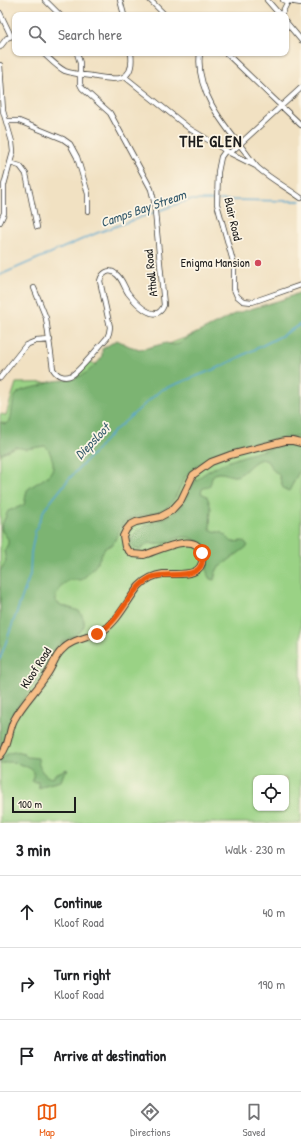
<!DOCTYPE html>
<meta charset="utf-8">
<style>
:root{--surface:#fff;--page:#f2f2f2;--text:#202124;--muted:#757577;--line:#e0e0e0;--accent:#ea580c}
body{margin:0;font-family:"Patrick Hand",sans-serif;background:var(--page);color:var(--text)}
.controls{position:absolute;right:12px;bottom:12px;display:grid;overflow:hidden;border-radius:8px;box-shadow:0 1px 3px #0004}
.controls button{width:36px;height:36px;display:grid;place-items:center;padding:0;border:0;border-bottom:1px solid var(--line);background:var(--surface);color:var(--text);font:20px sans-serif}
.scale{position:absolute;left:12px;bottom:10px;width:64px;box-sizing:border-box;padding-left:4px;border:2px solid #1c1c1c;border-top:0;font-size:11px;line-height:14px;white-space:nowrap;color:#1c1c1c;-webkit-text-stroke:3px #fcf5e5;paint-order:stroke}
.stop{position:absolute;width:12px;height:12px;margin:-9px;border:3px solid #ea580c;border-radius:50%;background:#fff}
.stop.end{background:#ea580c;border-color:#fff;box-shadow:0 1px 4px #0008}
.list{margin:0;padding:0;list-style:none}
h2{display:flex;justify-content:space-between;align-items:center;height:52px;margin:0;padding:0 16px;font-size:17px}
h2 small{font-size:13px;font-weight:400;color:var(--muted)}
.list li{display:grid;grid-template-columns:26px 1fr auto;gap:12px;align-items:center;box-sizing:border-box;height:72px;padding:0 16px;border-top:1px solid var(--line)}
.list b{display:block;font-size:15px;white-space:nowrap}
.list p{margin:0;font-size:13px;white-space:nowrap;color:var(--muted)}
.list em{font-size:13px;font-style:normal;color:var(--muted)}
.icon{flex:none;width:22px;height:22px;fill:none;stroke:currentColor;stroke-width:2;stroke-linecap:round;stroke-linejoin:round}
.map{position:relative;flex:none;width:301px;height:823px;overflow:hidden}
.search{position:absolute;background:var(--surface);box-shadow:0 1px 3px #0004;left:12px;right:12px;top:12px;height:44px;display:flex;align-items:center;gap:10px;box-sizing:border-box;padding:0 14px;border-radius:8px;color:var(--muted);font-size:15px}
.sheet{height:268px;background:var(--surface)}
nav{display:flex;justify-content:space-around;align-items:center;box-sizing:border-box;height:56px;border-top:1px solid var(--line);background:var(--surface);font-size:11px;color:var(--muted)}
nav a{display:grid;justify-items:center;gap:2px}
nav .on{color:var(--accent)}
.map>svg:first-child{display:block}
.green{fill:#9ad285;stroke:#5b7750;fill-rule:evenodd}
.forest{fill:#7bb472;stroke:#4c6847}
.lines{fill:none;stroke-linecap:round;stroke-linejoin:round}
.stream{stroke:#54a5ce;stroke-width:1.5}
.minor-casing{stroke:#3c3a35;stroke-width:6}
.major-casing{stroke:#3c3a35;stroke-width:8}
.minor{stroke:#fff;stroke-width:4.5}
.major{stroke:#f6be87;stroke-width:6}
.route{stroke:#ea580c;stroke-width:5}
.poi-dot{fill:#d1495b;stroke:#fcf5e5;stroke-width:1.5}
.labels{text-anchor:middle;stroke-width:3.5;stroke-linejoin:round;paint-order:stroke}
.street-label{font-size:12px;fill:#1c1c1c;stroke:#fcf5e5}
.poi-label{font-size:12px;fill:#1c1c1c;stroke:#fcf5e5;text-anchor:end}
.water-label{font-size:13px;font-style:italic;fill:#355a6c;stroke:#fcf5e5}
.district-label{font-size:16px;font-weight:bold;letter-spacing:1px;fill:#1c1c1c;stroke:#fcf5e5}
</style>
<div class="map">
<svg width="301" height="823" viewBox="0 0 301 823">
<rect width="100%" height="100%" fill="#fcf5e5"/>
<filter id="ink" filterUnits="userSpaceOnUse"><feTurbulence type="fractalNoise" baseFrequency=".025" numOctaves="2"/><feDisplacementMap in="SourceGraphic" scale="8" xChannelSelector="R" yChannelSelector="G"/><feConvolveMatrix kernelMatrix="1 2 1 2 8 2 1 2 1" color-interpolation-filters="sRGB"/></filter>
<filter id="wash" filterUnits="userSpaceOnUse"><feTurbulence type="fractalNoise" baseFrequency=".012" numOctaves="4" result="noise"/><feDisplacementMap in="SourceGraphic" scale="16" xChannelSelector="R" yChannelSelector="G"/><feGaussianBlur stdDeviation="0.9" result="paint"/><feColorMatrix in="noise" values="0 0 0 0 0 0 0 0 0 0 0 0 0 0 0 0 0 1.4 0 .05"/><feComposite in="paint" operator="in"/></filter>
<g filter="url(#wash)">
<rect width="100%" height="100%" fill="#f1e1c2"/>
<path class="green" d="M301,293v530h-301v-409l6,1 10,-32 55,-1 19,-21 4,3 44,-8zM256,778h30v30h-30z"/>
<path class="forest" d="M301,292v145h-12l-30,5 -43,13 -20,11 -11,11 -9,19 -8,11 -10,5 -27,6 -8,5 -10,21 -8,4 -9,17 -11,12 -4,3h-12l-8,6 -5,10v6l5,3 18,6c18,23 -15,25 -24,37 -5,7 -7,17 -12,24 -10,16 -24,29 -32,46 -4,9 -4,24 -11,31v-178l6,-10 -2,-10 4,-7v-5l-6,-8 -1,-4 7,-16 16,-6 3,-15c11,-10 33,-14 24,-34 -1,-4 -3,-8 -6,-10l-19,3 -11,-2 -15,7v-32l5,2 5,-3c3,-8 1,-24 9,-29 4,-3 13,-4 17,-5 7,-1 12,-5 18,-6 18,-2 28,-2 41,-16 6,-6 8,-8 7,-16l15,-9 12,6 10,3 8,-1 19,-5 8,2 5,-1 10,-7 48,-24 47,-14z
M284,445l17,1v22l-12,23 -3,-1 -3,-2 -4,-13 -6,-5 -6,-9 -5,-2c-10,2 -15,12 -23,16 -8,4 -15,-5 -24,-1 -4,2 -3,7 -5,11l-8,4 -1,4 6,3 4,12 -1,21 4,2 9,2 9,9 11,-1 3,2 2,3 -30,22 -2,4 -2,8 -4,-1c-6,-8 -1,-15 -2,-24 -2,-10 -14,-18 -23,-18 -16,1 -19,11 -36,6l-9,7 -7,-2 -2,-8c7,-17 31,-18 45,-28 11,-8 12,-22 20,-31 15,-18 64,-30 88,-36z
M15,752l9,2 3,3 11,1c0,9 5,19 15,20l2,-4 12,-5 1,1 -4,3 -3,8c-7,2 -16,3 -22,7l-1,-6h-6c1,-3 3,-6 2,-9 -1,-6 -20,-11 -25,-11 -4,0 -5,2 -9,2v-5l9,-6z"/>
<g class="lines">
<path class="stream" d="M219,200l82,1
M0,275l97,-42 92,-33h26
M0,659l30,-84 1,-22 4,-21 9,-22 24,-30 45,-48 48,-42 59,-23 63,-32 18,-11"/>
</g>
</g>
<g filter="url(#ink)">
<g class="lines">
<defs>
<path id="minor" d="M45,0l15,15
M120,0l4,15
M150,0l15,15
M267,0l13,15
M283,0l18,3
M0,13l11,23
M281,15l7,-14
M286,22l15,18
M0,47l7,-9 8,-3
M43,53c7,6 14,14 22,18 8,3 19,4 27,5 23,4 43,8 39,-23
M200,53c-5,36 22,70 43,96 5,6 9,13 15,19 13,11 29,20 43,30
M226,53l75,72
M0,65l3,46 9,31 1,10 -9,33v28l-4,9
M125,77l65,52 40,24 26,13
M6,121h13l44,18 7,5 7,13 9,30 2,7v17
M226,150l-5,7 -3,15 -1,32 17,61v24l3,7 6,5 9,1 6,-2 43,-15
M230,153l71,-65
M10,163l10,3 6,8 11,53
M34,288l12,30 7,51c4,7 12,10 19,6 8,-4 28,-30 35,-37l2,-5 1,-6 -10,-46c2,-8 9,-13 16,-7 6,4 8,13 12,19 7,9 28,33 36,12l-10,-104 -3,-12 -41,-76 -28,-25 -2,-4v-21l-3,-10
M0,378l26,-33 10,-4 14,-1"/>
<path id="major" d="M0,756c10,-11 8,-24 14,-36 9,-17 24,-31 34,-47 5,-7 7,-17 14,-23 9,-11 28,-12 41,-19 16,-11 24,-30 36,-45 6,-6 15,-11 24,-12 13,-1 43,5 39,-19 -4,-26 -44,-4 -58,0l-11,-1 -4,-3 -4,-4 -2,-11 3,-6 4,-5 6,-3 24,-5 11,-6 10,-11 12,-25 18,-13 19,-7 55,-14h8l8,2"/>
</defs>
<use href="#minor" class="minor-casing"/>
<use href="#major" class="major-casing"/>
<use href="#minor" class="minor"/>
<use href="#major" class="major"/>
</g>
</g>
<g class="lines" filter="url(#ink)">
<path class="route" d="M97,634c25,-14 31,-44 53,-56 16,-8 58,6 52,-25"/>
</g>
<circle class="poi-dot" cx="258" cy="263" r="4"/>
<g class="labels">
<g class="street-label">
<text transform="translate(233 219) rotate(77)" y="4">Blair Road</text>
<text transform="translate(151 273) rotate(-96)" y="4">Atholl Road</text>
<text transform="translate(36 668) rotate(-57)" y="4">Kloof Road</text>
</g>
<g class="poi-label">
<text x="250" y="267">Enigma Mansion</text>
</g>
<g class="water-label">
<text transform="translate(143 208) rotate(-19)" y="5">Camps Bay Stream</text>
<text transform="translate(92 441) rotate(-46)" y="5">Diepsloot</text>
</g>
<g class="district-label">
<text x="211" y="147">THE GLEN</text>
</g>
</g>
</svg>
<div class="controls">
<button><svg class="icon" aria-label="locate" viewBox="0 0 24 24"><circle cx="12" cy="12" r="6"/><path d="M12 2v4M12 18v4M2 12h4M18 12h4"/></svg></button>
</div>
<div class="scale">100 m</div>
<div class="stop" style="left:202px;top:553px"></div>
<div class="stop end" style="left:97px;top:634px"></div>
<div class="search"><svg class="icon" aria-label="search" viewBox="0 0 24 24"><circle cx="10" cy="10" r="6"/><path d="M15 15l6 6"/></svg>Search here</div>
</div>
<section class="sheet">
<h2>3 min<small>Walk · 230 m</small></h2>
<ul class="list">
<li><svg class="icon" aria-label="ahead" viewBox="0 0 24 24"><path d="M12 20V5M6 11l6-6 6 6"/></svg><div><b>Continue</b><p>Kloof Road</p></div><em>40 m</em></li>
<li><svg class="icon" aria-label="right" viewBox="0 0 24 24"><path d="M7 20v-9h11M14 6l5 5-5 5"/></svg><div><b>Turn right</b><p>Kloof Road</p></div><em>190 m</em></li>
<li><svg class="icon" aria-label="arrive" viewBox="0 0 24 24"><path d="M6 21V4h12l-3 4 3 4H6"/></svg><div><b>Arrive at destination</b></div></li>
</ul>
</section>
<nav>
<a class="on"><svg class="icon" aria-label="map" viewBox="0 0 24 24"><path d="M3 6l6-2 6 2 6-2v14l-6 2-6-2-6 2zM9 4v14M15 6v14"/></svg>Map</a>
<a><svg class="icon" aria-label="directions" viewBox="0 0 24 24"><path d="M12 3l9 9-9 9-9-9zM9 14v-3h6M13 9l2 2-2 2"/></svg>Directions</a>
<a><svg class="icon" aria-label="saved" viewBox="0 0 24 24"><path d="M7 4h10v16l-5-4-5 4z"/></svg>Saved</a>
</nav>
